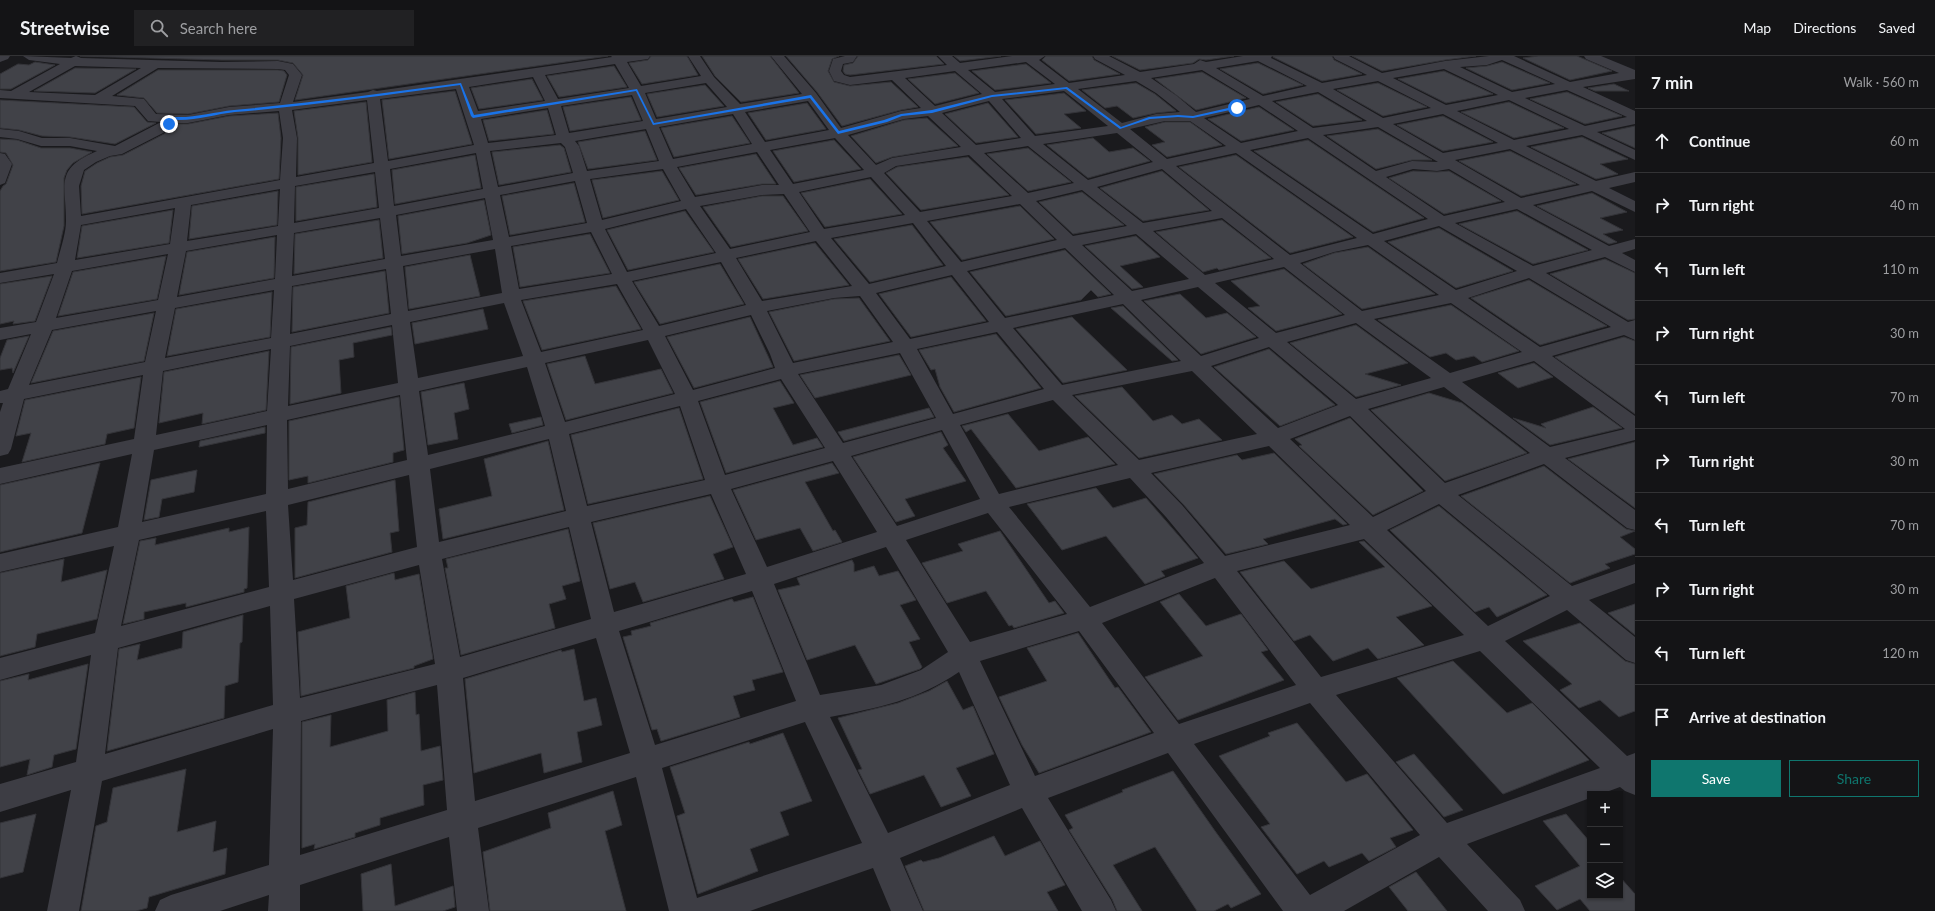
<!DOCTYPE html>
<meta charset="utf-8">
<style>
:root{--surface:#141416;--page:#212123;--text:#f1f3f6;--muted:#9d9ea1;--line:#333335;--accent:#0f766e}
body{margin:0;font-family:Lato,sans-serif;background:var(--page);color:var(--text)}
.controls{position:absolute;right:12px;bottom:12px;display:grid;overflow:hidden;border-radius:0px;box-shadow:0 1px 3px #0004}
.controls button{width:36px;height:36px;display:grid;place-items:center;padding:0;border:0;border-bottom:1px solid var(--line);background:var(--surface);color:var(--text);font:20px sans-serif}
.stop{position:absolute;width:12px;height:12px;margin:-9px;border:3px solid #1a73e8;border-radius:50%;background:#fff}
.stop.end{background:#1a73e8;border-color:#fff;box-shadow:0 1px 4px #0008}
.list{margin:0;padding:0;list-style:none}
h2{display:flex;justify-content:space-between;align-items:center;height:52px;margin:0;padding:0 16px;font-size:17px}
h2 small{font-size:13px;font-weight:400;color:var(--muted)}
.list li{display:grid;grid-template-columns:26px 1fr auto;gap:12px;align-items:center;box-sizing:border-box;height:64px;padding:0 16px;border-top:1px solid var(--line)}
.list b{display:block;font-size:15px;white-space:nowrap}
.list em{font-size:13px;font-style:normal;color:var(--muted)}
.actions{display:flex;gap:8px;padding:12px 16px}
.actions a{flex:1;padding:9px 0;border:1px solid var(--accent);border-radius:0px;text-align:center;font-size:14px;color:var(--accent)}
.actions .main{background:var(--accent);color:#fff}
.icon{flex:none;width:22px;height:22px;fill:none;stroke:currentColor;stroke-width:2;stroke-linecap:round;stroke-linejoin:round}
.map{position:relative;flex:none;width:1635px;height:855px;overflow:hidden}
header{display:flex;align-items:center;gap:24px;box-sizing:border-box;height:56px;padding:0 20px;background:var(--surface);border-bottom:1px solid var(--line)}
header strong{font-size:19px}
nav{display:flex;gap:22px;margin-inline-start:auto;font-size:14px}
.search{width:280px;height:36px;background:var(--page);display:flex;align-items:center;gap:10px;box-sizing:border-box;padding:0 14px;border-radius:0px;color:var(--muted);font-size:15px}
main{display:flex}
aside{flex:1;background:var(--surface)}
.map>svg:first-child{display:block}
.building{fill:#414248;stroke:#343439}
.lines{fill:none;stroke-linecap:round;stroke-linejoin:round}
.minor{fill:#3d3d44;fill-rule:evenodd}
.route{fill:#1a73e8}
</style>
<header>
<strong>Streetwise</strong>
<div class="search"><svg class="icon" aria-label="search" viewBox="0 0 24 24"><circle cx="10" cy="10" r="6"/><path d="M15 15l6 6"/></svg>Search here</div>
<nav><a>Map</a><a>Directions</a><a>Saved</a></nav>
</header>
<main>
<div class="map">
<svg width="1635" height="855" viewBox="0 0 1635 855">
<rect width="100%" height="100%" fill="#1a1a1d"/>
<path class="building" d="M80,0h528l-313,44 8,-25 -10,-12 -15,-3h-57z
M651,0h36l11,19 -56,9 -13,-21 19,-3z
M702,0h68l29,37 -58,9 -26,-26z
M786,0h53l-7,3 -4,12 6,11 16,4 41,-4 27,25 -17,3 -59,16 -25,-34z
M858,0h78l8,8 -94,11 -5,-1 -2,-3 1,-6 9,-2z
M954,0h47l-41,5z
M1046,0h46l2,4 26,14 -51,7 -27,-21z
M1112,0h122l-28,4 -7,-1 -6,4 -53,7z
M1273,0h59l2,4 28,14 -40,7 -49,-24z
M1352,0h124l-31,4 -63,11z
M1538,0h39l35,15 -42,9 -47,-22z
M35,6l20,3 -44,24h-11v-15l18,-10 11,1z
M1502,6l48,21 -38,7 -46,-22 21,-2z
M1258,7l45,22 -40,9 -43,-25z
M1026,8l25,19 -56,7 -23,-19z
M614,10l13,21 -68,10 -12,-21z
M75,12l61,1 -41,24 -61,-2z
M158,14h120l6,1 3,4 -8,27 -50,4 -41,8 -31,-1 -13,-15 -27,-3z
M1444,15l49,23 -47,9 -48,-24z
M1202,16l44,26 -50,12 -41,-31z
M955,17l24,20 -44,11 -27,-25z
M532,23l11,21 -64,9 -8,-21z
M1136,27l19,11 21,17 -20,2 -23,5 -16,-12 -12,2 -23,-18z
M1378,27l49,24 -44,9 -46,-26z
M1614,28l15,7h-34l-7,-3z
M705,29l19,21 -67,11 -10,-23z
M455,35l17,53 -83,15 -7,-59z
M1567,36l55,24 -37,8 -55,-25z
M1064,37l22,18 -22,3 17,14 -45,6 -31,-34z
M1318,38l44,26 -49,6 -37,-24z
M631,41l10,23 -71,11 -7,-24z
M0,44l134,7 13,15 9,1 -41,21 -45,-7 -28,-1 -23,-6 -19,-2z
M366,46l6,60 -74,13v-37l-4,-27z
M1509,46l55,26 -50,10 -53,-26z
M807,47l19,26 -60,11 -18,-27z
M988,47l30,34 -42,6 -31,-29z
M1259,51l35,23 -53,11 -33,-22z
M547,54l7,24 -65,7 -6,-21z
M278,57l3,25 -2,41 -197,35 -1,-28 4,-15 12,-8 13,-6 13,-2 41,-21 13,-10h11l41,-8z
M732,60l18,27 -76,14 -13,-29z
M1443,60l50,26 -50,9 -46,-26z
M927,62l31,28 -66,11 -16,6 -25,-27 53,-16z
M1165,66h25l32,23 -55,12 -15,-12 13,-3 -20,-15z
M1635,70v22l-33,-15z
M1378,73l54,31h-20l-36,9 -49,-33z
M645,75l12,29 -69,9 -10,-27z
M1582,81l46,22 -28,5 18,10 -22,5 -65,-32z
M1093,82l16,14 24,-4 17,13 -62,17 -41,-33z
M0,83l17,1 24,8h29l22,4 -19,11 -6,7 -3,8v48l-8,36 -56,9v-80l3,-5 3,-2 7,-19 -7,-12 -6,-1z
M834,84l27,29 -67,13 -21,-31z
M1308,84l116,78 -51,14 -119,-81z
M560,89l4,3 7,24 -72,13 -7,-33z
M1028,92l43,34 -43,9 -41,-37z
M1510,95l66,33 -55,12 -62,-35z
M756,98l20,30h-14l-66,11 -17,-27z
M475,99l6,33 -86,16 -3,-34z
M1236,99l117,82 -63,16 -111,-86z
M968,101l41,38 -88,15 -35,-37 11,-6z
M662,115l17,29 -76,18 -11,-38z
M1162,115l47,39 -66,11 -43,-33z
M1413,115l24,1 12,-1 52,30 -57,13 -55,-36z
M374,118l3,33 -81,14v-34z
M870,123l32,35 -77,13 -24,-34z
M574,127l11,39 -75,13 -8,-39z
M278,135l-1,34 -88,14 3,-33z
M1082,136l42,33 -51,9 -34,-32z
M1592,137l35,19 -27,6 23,12 -20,4 14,8 -8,2 -72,-38z
M762,140h21l25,35 -77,16 -28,-40z
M484,144l7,35 -24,8 -65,11 -4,-38z
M1020,150l34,33 -92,21 -32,-38z
M173,154l-4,33 -92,15 5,-32z
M685,155l29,41 -86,18 -21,-40z
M1517,155l71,39 -55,14 -74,-40z
M379,164l4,38 -89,16 1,-40z
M1222,164l49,38 -52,12 -2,-2 -14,4 -47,-40z
M912,169l31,40 -73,17 -36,-43z
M1439,172l74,43 -57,17 -68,-46z
M590,178l20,39 -90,14 -7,-40z
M1136,180l24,21 -40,9 23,21 -11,2 -47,-43z
M275,181l-1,41 -95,17 8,-43z
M815,187l34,42 -86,14 -25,-40z
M1368,191l67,47 -73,15 -59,-45 31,-11z
M1065,194l46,44 -13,3 -7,-7 -10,10 -75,16 -36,-44z
M470,199l10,41 -71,13 -4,-42z
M166,200l-9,43 -99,17 15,-44z
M1605,203l30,14v46l-7,1 -78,-46z
M720,208l24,40 -84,20 -26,-42z
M1284,213l58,45 -66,17 -28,-23 12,-2 -29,-25z
M385,215l4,42 -97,19 1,-45z
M52,220l-17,45 -22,3 1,-3 -14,3v-40z
M951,221l35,44 -75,16 -32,-43z
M1529,224l78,46 -67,19 -69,-47z
M616,230l25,43 -99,21 -19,-49z
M272,236l-2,45 -103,19 9,-47z
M1180,238l26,24 21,-5 29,24 -55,17 -57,-53z
M859,242l31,43 -96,20 -25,-49 65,-13z
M1451,249l68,46 -37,11 -8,-6 -18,4 -10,-7 -16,4 -52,-37z
M1123,250l55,54 -6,1 -61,-53z
M483,253l5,20 -73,15 -3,-21z
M154,257l-10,48 -113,22 22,-52z
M750,261l23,50 -79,21 -27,-51z
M1072,261l55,53 -64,13 -47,-54z
M1356,269l52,38 -43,11 36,11 -45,12 -66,-54z
M391,271l1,8 -39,8 1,14 -15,3 2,33 -51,11 1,-57z
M996,278l45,54 -87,24 -14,-25 -5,-18 -4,1 -12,-20z
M29,280l-16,37 -1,-5 -12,2v-12l7,-18z
M1624,281l11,4v73l-80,-57z
M1269,293l66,56 -55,21 -66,-59z
M269,295l-3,59 -64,14 1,-11 -44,10 5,-51z
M899,299l12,20 -96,23 -15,-23z
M585,300l10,28 66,-15 12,24 -107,27 -19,-56z
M1534,307l19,14 -35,11 -20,-15z
M141,321l-7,51 -27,6 -2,10 -83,18 9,-29 -15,3 9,-36z
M780,325l14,22 -21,5 20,37 24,-7 6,9 -97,26 -26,-71z
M464,327l5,26 -15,4 4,26 -30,6 -7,-53z
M1122,331l31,34 19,-6 10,9 17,-5 23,21 -83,18 -64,-62z
M1429,337l33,10 65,50 -82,28 -74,-71z
M399,341l5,53 -11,3v9l-85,21v-7l-19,4v-59z
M1593,351l29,21 -72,17 -37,-27 33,10 -5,-4z
M679,352l24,71 -115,25 -17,-69z
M929,352l5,9 -90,24 -6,-9z
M1008,358l31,37 49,-14 27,27 -99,24 -45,-59 -5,3 -4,-6z
M541,361l2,8 -31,8 -3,-9z
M1350,362l73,73 -50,24 -74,-69 3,-1 -7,-6z
M265,371v6l-66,14 1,-6z
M941,376l7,13 -5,3 23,33 -61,18 10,17 -19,6 -43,-65z
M548,385l16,69 -121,29 -4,-30 53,-13 -8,-37z
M1635,386v66l-67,-49z
M1274,397l73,71 -4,1 -8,-6 -72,20 5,5 -42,10 -43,-50 -29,-30 83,-19 5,5z
M100,407l-18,70 -82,19v-67z
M832,407l7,10 -34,9 28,49 2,-1 7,12 -29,9 -13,-23 -44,12 -23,-50z
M1544,410l82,63 9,2 -15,6 15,12v5l-30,10 5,4 -40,15 -109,-87z
M197,414l-3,22 -32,7 -3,18 -15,3 7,-40z
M395,424l4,51 -9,2 2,19 -97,26v-50l12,-3 1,-23z
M1096,432l17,20 33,-10 52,60 -37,13 4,5 -20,8 -39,-48 -44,14 -35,-46z
M710,440l23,51 -20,7 11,25 -81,23 -8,-20 -25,7 -17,-66z
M1439,450l108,89 -50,22 -8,-10 -14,5 -85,-82z
M249,471l-2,61 -3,1v3l-58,15v-4l-42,9v7l-21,5 17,-83 16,-3 -1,7 74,-17v4z
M568,473l12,52 -18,5 4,13 -17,5 6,24 -94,27 -16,-87h3l-2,-9z
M1000,475l49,72 6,-2 9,12 -50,15 -2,-3 -3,1 -23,-35 -39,12 -25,-40 41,-12 -5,-7z
M1364,485l68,65 -36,11 28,28 -46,14 -10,-11 -35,13 -23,-26 -16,6 -54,-69 44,-11 27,28 74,-22 -26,-25z
M64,503l-3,23 46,-12 -10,49 -60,15 -2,13 -35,9v-83z
M852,504l2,4v8l20,-6 5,10 19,-5 18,29 -16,5 20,34 -11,3 13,25 -2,2 -44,15 -21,-39 -48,15 -29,-70 22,-5 -3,-7z
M394,517l1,7 24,-6 14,85 -19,7v2l-113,28 -3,-64 52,-14 -4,-32z
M1179,538l27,32 35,-12 27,36 -7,2 23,28 -106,40 -33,-43 58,-21 -43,-54z
M753,541l30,75 -31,8 3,10 -22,6 7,21 -79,24 -4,-12 -5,1 -29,-93 9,-2 -1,-4 20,-5 -1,-3 82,-24 2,3z
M1635,548v31l-27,-22z
M243,559l-1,27 -2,1 -2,39 -13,4 -1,32 -117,33 12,-102 21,-5 -3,16 45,-12 1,-16z
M1580,567l45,38 10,3v47l-16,6 -19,-17 -21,8 -19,-18 12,-6 -49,-43z
M1078,577l37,55 3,-1 33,45 -112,41 -17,-28 -23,-48 48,-16 -20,-33z
M574,593l10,52 12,-3 6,27 -25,7 5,30 -38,11 -3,-20 -67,20 -9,-94 96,-29 1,2z
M1453,605l54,52 25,-10 57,57 -86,34 -106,-116z
M88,608l-12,85 -22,6 -2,12 -25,8 3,-16 -30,8v-86l29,-7 -1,6z
M947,625l16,29 10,-4 21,48 -38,14 15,28 -30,11 -17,-32 -54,19 -12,-24 4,-1 -24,-51 60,-15 31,-12z
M415,636l1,23 3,-1 2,37 19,-5 3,34 -20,5 1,20 -44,13v7l-25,8v4l-41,12 1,-5 -13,4v-126l29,-7 -1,32 58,-16 -1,-31z
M1297,667l49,59 21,-8 46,56 -23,8 6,9 -27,14 -7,-8 -33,14 -5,-6 -27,13 -36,-47 9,-3 -51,-68 51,-20 -2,-3z
M783,677l29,68 -32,11 9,23 -39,14 8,22 -60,23 -21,-78 8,-3 -15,-46 79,-25 1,2z
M1414,698l49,56 -19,7 -48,-55z
M186,713l-9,63 39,-11 -3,31 14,-4 -2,26 -76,23 -2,11 -11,3h-55l15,-85 11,-4 6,-34z
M1173,715l42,60 46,63 -30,14 -3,-4 -14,7h-17l-42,-64 -42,18 29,46h-25l-5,-12 -43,-69 4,-2 -8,-13 58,-23 -1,-2z
M613,735l9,34 -17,6 21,80h-136l-7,-59 68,-24 -3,-15z
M36,758l-13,58 -23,6v-55z
M1566,758l24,28v54h30v-19l15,17v17h-45l-10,-12 -23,11 -22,-24 45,-20 -37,-45z
M994,780l11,20 35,-15 25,44 -18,7 11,19h-134l-19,-45 16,-6 2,2 16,-4z
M391,808l4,42 58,-20 2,21 -12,4h-80l-2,-37z
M1416,816l31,39h-39l-19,-24z"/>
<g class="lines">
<path class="minor" d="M0,0h10l-2,3 -8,3z
M23,0l48,2 5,-2 5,2 140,4 57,-1 15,3 9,11 -9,27 75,-10 5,-2 4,1 235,-34 -1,-1h39l-2,3 -21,3 14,24 60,-10 -13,-20h12l14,21 26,27 62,-10 -31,-38h13l32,37 25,35 60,-17 20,-3 -29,-28 -42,5 -16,-4 -5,-10 4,-12 12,-3h12l-4,6 -10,2 -2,7 3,4 6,2 97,-12 -9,-9h14l8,7 52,-7h33l-6,4 30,23 56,-8 -30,-16 -2,-3h16l31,16 54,-8 6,-4 6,2 37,-6h29l-1,2 51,25 45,-8 -32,-16 -2,-3h16l33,17 63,-12 44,-5h25l56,26 49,-9 -33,-14 -2,-3h17l34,14v9l-52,8 52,24v13l-38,8 38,18v10l-53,-25 -56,11 70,35 39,-9v10l-26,6 26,13v11l-43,-21 -59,14 76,41 26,-7v10l-13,4 13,7v12l-30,-15 -59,16 82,49 7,-2v20l-11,-5 -72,21 83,60v24l-70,18 70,52v20l-8,-2 -83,-64 -86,31 114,91 63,-22v19l-46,17 46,37v26l-9,-3 -59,-50 -62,31 122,115 8,-3v42l-10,-4 -5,-4 -19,7h-11v4l-123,46 53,56 5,11h-37l-49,-54 -95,54h-61l-115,-158 -120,45 63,102 5,11h-34l-60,-103 -122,50 23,53h-32l-18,-43 -123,43h-81l-33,-134 -158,51 11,83h-32l-8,-74 -149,48v26h-32l1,-16 -49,16h-65l5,-11 11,-5 98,-30 4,-136 -171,52 -23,130h-32l24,-121 -71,22v-28l76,-22 15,-107 -91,25v-22l95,-25 19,-87 -114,26v-18l118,-27 14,-73 -132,30v-16l134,-29 9,-64 -119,24 -13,50 -3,5 -8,2v-44l3,-9h-3v-12l8,-2 23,-55 -31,6v-12l36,-6 18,-48 -54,9v-10l57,-10c3,-13 9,-29 9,-42 0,-37 -12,-52 31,-70l-27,-5h-29l-24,-7 -17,-2v-8l19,2 23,7h28l45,8 46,-24 -13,-1 -13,-15 -135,-8v-8l11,1 49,-27 -31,-4zM1502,4l53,24 -43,8 -52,-25 27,-2zM1258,5l49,25 -44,10 -47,-28zM1026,6l29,22 -60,8 -27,-22zM615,8l14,24 -71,11 -13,-24zM75,10l66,2 -46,27 -66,-3zM158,12l120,1 7,1 4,5 -9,28 -51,4 -41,8 -32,-1 -12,-15 -32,-3zM1444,13l54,26 -52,10 -53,-27zM1202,14l48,29 -54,13 -19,-16 -26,-18zM955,15l27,23 -47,12 -30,-28zM533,21l12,24 -67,10 -9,-24zM1136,25l20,12 24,19 -24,2 -34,9 -44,-34zM1378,25l53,27 -48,10 -50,-29zM706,27l21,24 -71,12 -11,-26zM456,33l18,56 -86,16 -8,-62zM1567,34l60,27 -42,9 -60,-28zM1064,35l44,35 -73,10 -33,-37zM1318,36l49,29 -54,7 -41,-27zM632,39l11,26 -74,12 -8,-27zM367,44l7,63 -78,14 1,-39 -5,-28zM1509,44l60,29 -55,11 -57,-29zM808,45l21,29 -64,12 -20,-30zM989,45l32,37 -45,7 -34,-32zM1259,49l39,26 -57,12 -37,-25zM548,52l8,27 -68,8 -7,-24zM279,55l4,27 -3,42 -199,36 -2,-30 5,-16 12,-8 14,-6 12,-2 41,-21 14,-10h11l41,-8zM733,58l19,30 -79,15 -14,-32zM1443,58l55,29 -55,10 -50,-29zM928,60l33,31 -69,11 -16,7 -28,-30 56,-16zM1165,65h25l36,25 -59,13 -37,-30zM1378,71l60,35 -26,-1 -36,10 -53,-36zM646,73l13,32 -72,10 -8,-25 -4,-5zM1117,77l36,29 -65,18 -45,-36zM835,82l29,32 -71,14 -23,-34zM1308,82l120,81 -55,15 -123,-84zM561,87l4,4 8,26 -75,14 -8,-36zM1028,90l46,37 -46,10 -44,-40zM1510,93l70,36 -59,13 -66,-38zM757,96l22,33h-17l-67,12 -18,-30zM476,97l7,36 -89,17 -4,-37zM1236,97l121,85 -67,17 -114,-89zM969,99l43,41 -92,16 -36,-39 12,-7zM663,113l18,32 -79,19 -12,-41zM1162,113l50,42 -69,12 -46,-36zM1413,113l24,2 12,-2 56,33 -61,14 -58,-39zM375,116l4,36 -85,15 1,-37zM871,121l34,38 -81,14 -25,-37zM575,125l12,42 -78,14 -9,-42zM280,133l-2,37 -91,15 4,-36zM1082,134l45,36 -54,10 -37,-35zM784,138l26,38 -80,17 -30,-43 62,-11zM485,142l8,42 -92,16 -5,-41zM1020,148l37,36 -96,22 -34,-41zM175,152l-5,36 -95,16 6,-35zM686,153l30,44 -89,19 -22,-43zM1517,153l75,41 -59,16 -78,-43zM380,162l5,41 -93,17 2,-43zM1222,162l52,41 -69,16 -52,-44zM913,167l33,43 -77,18 -38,-46zM1439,170l78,45 -61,19 -72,-49zM591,176l21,42 -93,15 -8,-43zM1136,178l53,45 -57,12 -50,-46zM277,179l-2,44 -98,18 9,-46zM816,185l36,45 -90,15 -26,-43zM1368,189l71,50 -77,16 -62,-48 34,-11zM1065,192l49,47 -109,23 -38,-47zM495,193l7,44 -94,18 -5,-45zM168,198l-10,46 -102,18 16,-47zM721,206l25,43 -87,21 -27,-45zM1284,211l61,48 -69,18 -61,-50zM386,213l5,45 -101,20 2,-48zM952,219l37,47 -79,17 -34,-46zM1529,222l82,49 -71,20 -72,-49zM617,228l26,46 -102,22 -20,-52zM1198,231l61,51 -58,18 -60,-56zM274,234l-3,48 -106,20 10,-50zM860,240l33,46 -100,21 -26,-52 67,-13zM504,247l19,53 -105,22 -8,-56zM1451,247l71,49 -72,21 -76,-54zM1123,248l58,57 -119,24 -49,-57zM156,255l-11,51 -116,23 23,-55zM751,259l19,39 5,14 -82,22 -28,-54zM1356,267l75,55 -75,21 -69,-57zM392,269l6,58 -110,23 2,-60zM997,276l47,57 -91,25 -36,-65zM648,284l27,54 -110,28 -20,-59zM1269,291l69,58 -60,23 -67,-62zM271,293l-4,62 -111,24 7,-64zM900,297l36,65 -93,25 -45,-69zM1534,305l91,68 -75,18 -88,-65zM527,311l18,59 -117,29 -9,-64zM1192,315l65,63 -118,26 -67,-65zM781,323l44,69 -100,27 -27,-74zM1444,331l86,66 -85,30 -77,-74zM400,339l7,65 -119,29 -1,-69zM1053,344l65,65 -119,29 -39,-69zM680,350l25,74 -118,26 -18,-72zM1350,360l76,75 -53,26 -83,-78zM267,369l-1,69 -124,28 12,-72zM942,374l38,69 -83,27 -46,-70zM549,383l17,72 -127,31 -9,-73zM1269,390l81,79 -125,31 -43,-51 -31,-32zM833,405l44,71 -110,35 -36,-78zM409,419l8,72 -124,33 -5,-75zM1130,422l36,39 38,46 -114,44 -81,-100zM711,438l35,80 -132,38 -23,-90zM1439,448l111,92 -62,30 -101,-96zM266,455l3,76 -148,39 18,-86zM988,457l79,101 -97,28 -64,-102zM569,471l22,92 -131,38 -18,-98zM1364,483l100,96 -143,42 -84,-106zM886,491l62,105 -27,18 -40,15 -61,10 -46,-111zM419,509l16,99 -135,34 -6,-99zM1215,522l81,107 -117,39 -77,-101zM752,535l44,110 -141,44 -36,-114zM270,550l3,99 -168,49 13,-106zM1079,575l75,102 -119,43 -55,-115zM596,582l34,115 -155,48 -12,-123zM1480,595l120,117 -153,55 -111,-128zM959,616l51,113 -122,48 -58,-116c48,-9 88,-17 129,-45zM437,629l10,125 -147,45 1,-134zM1310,647l110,132 -110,60 -116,-151zM805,666l57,121 -165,55 -35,-130z
M0,97l5,1 7,10 -7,19 -5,2z"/>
</g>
<path class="route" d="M461,27l13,32 163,-26 17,34 157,-28 28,36 45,-11 17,-6 31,-4 60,-15 75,-8 54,40 28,-10 29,-2 15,1 44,-10 2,2 -46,10 -15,-1 -28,2 -30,10 -54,-40 -74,8 -60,16 -30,3 -15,6 -49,12 -28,-36 -157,27 -17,-34 -163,27 -2,-2 -11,-31c-75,10 -150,21 -225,27 -20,2 -39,9 -60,8l-5,5 -3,-1 7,-7c21,1 40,-5 60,-7 76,-7 151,-17 227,-27z"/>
</svg>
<div class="controls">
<button>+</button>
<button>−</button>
<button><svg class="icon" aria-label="layers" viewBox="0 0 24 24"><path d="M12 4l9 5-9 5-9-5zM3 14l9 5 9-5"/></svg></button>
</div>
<div class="stop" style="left:1237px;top:52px"></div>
<div class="stop end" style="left:169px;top:68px"></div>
</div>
<aside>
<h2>7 min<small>Walk · 560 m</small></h2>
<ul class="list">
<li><svg class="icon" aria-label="ahead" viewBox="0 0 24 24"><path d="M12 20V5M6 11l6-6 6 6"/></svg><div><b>Continue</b></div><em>60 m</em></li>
<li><svg class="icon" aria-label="right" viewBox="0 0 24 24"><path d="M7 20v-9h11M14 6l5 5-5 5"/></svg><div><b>Turn right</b></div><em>40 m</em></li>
<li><svg class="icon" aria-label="left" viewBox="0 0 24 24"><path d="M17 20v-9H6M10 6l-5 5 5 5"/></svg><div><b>Turn left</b></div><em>110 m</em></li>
<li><svg class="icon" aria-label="right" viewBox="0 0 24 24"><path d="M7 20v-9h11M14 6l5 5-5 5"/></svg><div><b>Turn right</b></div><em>30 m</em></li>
<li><svg class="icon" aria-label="left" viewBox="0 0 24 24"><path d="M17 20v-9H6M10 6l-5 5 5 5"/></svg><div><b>Turn left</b></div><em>70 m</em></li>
<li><svg class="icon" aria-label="right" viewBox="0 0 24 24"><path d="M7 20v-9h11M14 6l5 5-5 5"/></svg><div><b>Turn right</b></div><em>30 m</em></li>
<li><svg class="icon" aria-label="left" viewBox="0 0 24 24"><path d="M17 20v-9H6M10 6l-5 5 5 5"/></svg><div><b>Turn left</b></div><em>70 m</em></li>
<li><svg class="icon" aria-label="right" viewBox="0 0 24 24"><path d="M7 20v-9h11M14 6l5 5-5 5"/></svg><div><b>Turn right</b></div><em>30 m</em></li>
<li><svg class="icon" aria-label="left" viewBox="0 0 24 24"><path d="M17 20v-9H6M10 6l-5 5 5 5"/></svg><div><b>Turn left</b></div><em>120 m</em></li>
<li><svg class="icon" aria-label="arrive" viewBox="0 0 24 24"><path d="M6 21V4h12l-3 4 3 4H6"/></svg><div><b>Arrive at destination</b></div></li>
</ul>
<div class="actions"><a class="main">Save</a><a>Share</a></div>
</aside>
</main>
